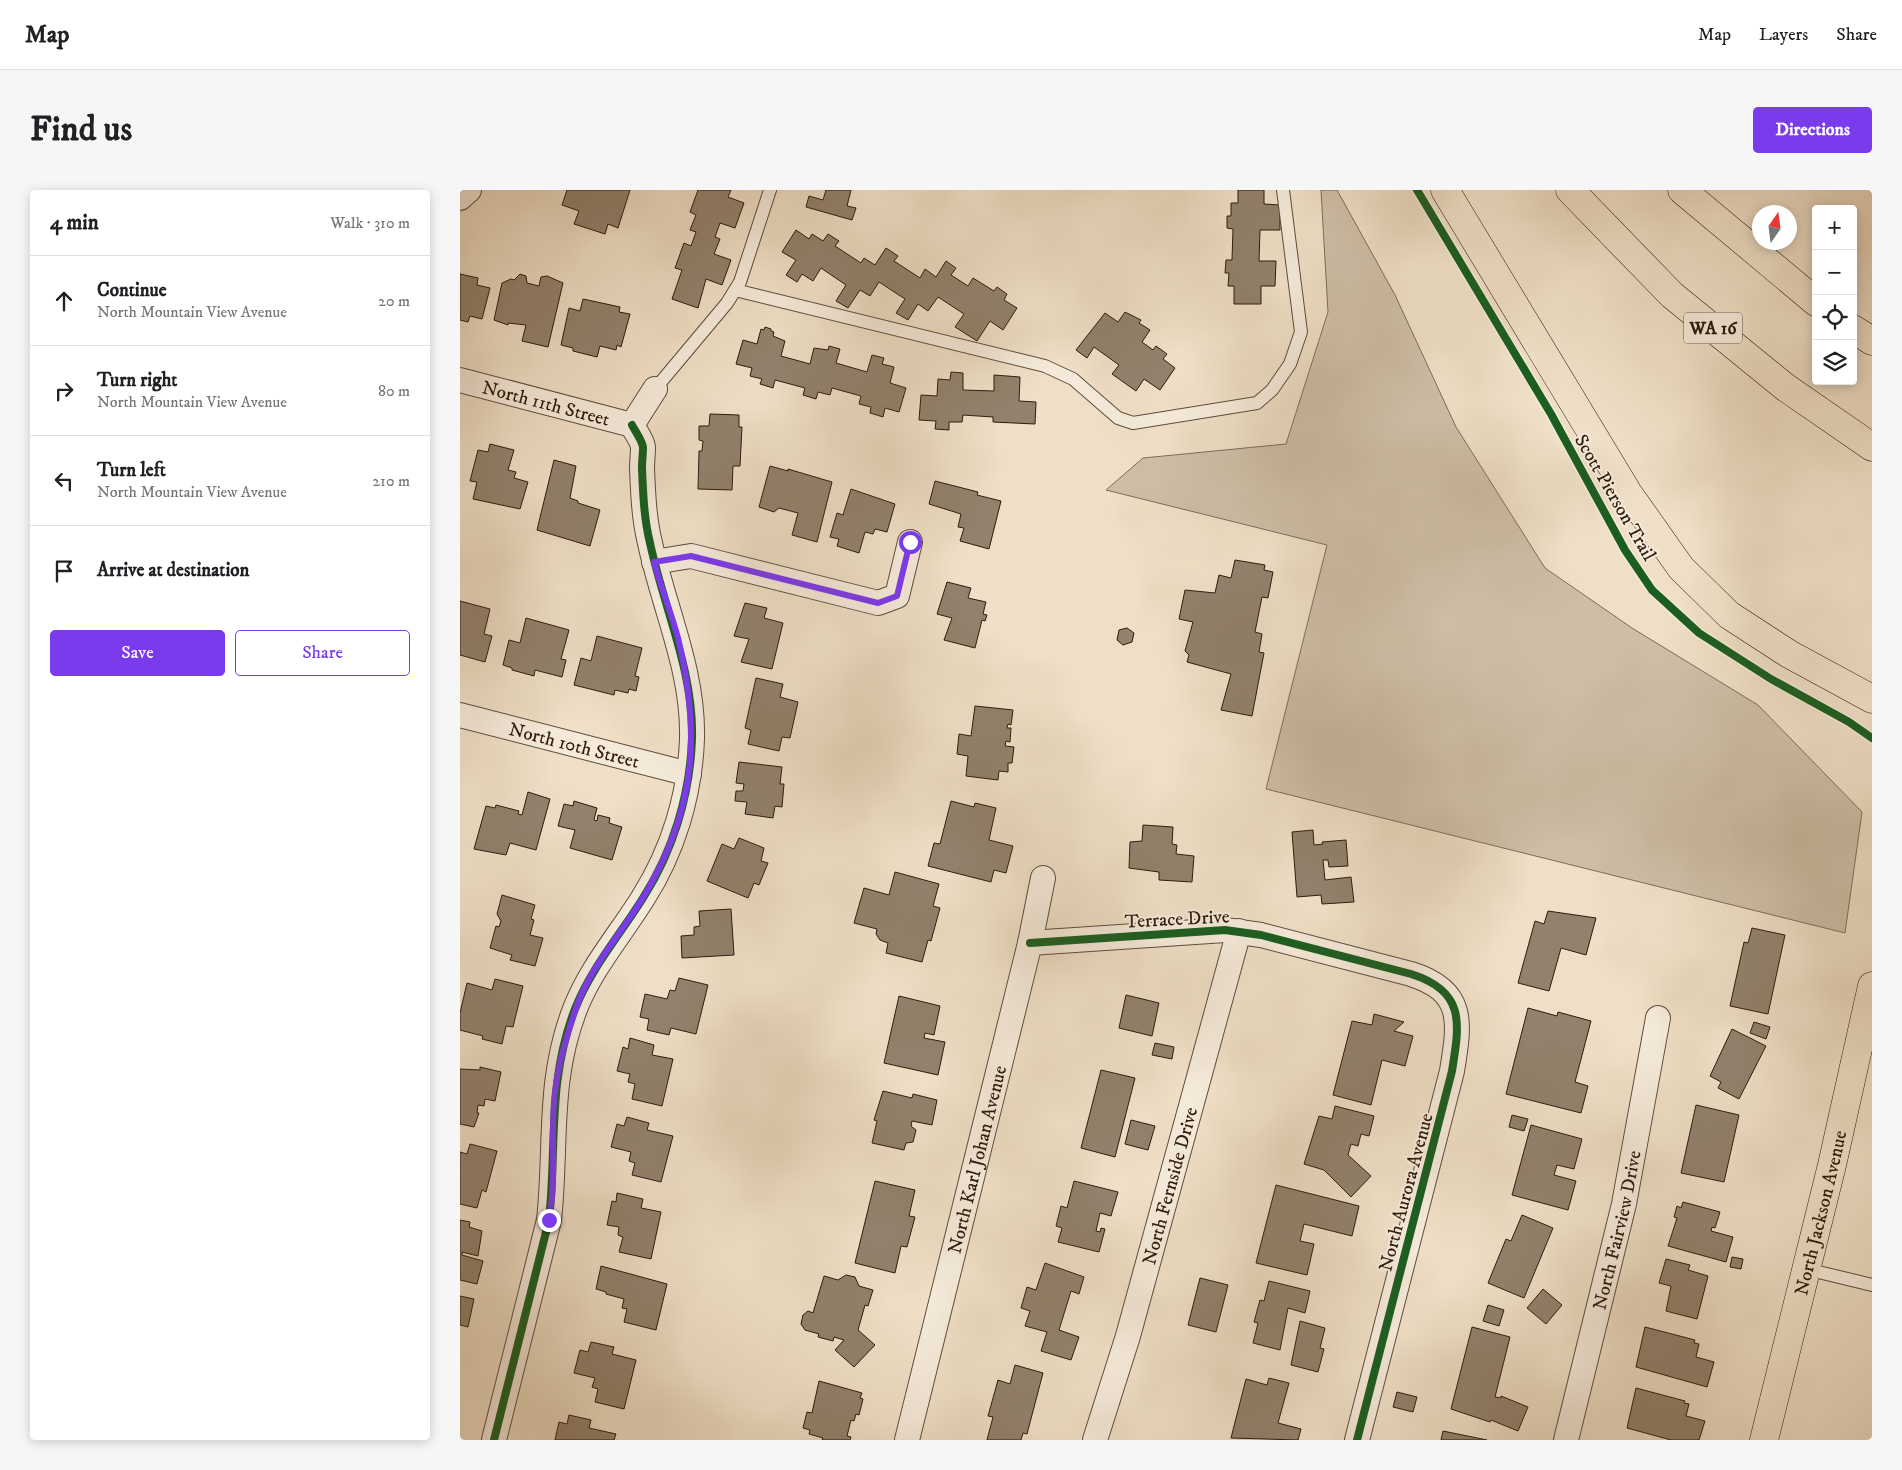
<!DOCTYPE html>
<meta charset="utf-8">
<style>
:root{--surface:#fff;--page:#f6f6f6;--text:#202124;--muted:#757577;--line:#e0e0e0;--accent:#7c3aed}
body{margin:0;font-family:"IM FELL DW Pica",serif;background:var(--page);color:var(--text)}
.controls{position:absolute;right:15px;top:15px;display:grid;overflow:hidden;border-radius:5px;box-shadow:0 2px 12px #0003}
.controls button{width:45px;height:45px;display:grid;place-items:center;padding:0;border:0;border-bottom:1px solid var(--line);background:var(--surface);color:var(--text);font:25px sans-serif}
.compass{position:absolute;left:1292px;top:15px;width:45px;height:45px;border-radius:50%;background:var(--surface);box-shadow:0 2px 12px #0003;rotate:14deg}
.stop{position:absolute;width:15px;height:15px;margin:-11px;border:4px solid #7c3aed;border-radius:50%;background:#fff}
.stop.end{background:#7c3aed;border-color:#fff;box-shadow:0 1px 5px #0008}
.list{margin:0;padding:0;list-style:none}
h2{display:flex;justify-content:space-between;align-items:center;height:65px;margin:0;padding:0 20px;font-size:21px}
h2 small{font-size:16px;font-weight:400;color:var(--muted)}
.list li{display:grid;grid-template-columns:32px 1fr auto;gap:15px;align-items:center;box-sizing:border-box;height:90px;padding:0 20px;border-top:1px solid var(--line)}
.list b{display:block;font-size:19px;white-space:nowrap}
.list p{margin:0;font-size:16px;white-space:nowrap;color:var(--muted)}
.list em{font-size:16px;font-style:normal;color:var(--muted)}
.actions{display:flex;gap:10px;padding:15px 20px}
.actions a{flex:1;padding:11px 0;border:1px solid var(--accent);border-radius:5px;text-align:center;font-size:18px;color:var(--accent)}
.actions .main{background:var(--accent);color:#fff}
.icon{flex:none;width:28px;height:28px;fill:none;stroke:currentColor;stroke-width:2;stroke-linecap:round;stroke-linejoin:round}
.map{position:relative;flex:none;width:1412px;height:1250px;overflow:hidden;border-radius:5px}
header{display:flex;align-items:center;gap:30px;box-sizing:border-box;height:70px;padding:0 25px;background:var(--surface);border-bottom:1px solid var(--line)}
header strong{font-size:24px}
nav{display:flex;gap:28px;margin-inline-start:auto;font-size:18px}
.intro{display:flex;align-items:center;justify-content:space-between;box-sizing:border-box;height:120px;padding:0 30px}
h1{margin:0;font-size:35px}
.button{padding:12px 22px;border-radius:5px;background:var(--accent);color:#fff;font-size:18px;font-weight:700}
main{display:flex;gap:30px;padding:0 30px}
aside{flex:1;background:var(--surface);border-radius:5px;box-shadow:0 2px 12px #0003}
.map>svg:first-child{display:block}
.green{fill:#cebea7;stroke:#7e6c5a}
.building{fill:#92816d;stroke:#2d1b0d}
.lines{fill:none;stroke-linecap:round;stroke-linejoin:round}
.lane-casing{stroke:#5e4c3b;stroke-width:14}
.street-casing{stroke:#5e4c3b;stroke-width:26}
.primary-casing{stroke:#2d1b0d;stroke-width:29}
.highway-casing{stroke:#2d1b0d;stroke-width:29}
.lane{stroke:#f5eada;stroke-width:12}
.street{stroke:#f5eada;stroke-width:24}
.primary{stroke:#efdfc6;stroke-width:28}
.highway{stroke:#efdfc6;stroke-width:28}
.cycleway-casing{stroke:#f5eada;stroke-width:11}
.cycleway{stroke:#1b5e20;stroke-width:8}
.route{stroke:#7c3aed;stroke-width:6}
.labels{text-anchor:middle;stroke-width:4;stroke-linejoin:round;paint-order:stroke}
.shield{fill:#f5eada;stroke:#69594a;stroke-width:1}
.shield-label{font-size:18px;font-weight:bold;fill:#2d1b0d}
.street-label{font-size:19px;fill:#2d1b0d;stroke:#f5eada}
</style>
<header>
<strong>Map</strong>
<nav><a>Map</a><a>Layers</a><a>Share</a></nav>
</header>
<div class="intro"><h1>Find us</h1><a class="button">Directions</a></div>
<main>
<aside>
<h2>4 min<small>Walk · 310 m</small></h2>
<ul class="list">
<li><svg class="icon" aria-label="ahead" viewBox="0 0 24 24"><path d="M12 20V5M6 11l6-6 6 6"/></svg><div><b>Continue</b><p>North Mountain View Avenue</p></div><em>20 m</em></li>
<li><svg class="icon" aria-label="right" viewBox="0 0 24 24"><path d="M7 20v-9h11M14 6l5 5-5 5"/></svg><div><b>Turn right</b><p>North Mountain View Avenue</p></div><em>80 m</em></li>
<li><svg class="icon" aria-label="left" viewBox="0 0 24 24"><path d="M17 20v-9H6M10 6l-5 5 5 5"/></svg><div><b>Turn left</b><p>North Mountain View Avenue</p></div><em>210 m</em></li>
<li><svg class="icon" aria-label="arrive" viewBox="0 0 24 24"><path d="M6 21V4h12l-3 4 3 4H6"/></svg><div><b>Arrive at destination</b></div></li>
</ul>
<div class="actions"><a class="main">Save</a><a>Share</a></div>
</aside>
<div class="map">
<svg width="1412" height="1250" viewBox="0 0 1412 1250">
<rect width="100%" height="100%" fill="#efdfc6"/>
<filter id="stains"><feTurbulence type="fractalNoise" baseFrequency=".004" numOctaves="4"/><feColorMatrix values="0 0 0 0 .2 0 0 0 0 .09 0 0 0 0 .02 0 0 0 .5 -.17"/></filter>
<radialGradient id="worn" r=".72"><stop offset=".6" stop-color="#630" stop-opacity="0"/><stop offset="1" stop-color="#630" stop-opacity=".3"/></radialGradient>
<path class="green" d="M861,0h16l58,105 61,132 89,141 87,60 126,77 104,107 -17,121 -579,-144 61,-244 -221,-55 37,-32 143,-14 42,-132z"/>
<path class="building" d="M107,0h63l-12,38 -10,-4 -3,10 -31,-10 5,-13 -17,-6z
M238,0h33l-3,7 16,6 -9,25 -15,-5 -5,14 5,2 -6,15 17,6 -9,25 -16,-6 -8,29 -26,-9 10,-29 -7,-2 9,-25 7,3 5,-14 -6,-2 6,-15 -6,-3z
M366,0h25l-4,16 9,2 -4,12 -46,-13 3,-11 14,4z
M778,0h26v14l16,1v25h-20l-1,31h17l-1,25h-14v18h-27v-18h-6l1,-13h-4l1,-13h6l1,-31 -6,-1v-12h4v-13h7z
M336,40l13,9 3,-5 11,7 5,-7 11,7 -4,5 26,17 3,-5 11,7 11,-17 12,8 -4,5 26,17 5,-9 11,8 10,-16 10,7 -5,7 17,11 5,-8 21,13 3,-4 10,7 -3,6 13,8 -14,22 -13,-9 -13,20 -22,-14 9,-13 -26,-17 -10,14 -10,-7 -10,16 -12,-7 9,-14 -26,-17 -9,14 -10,-6 -12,18 -12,-7 10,-16 -25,-17 -8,13 -11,-7 -5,8 -11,-7 10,-15 -14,-8z
M0,84l18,4 -1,7 13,3 -8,31 -12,-3 -2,6 -8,-2z
M60,84l6,2 1,7 12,3 2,-9 6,-1 16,7 -15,64 -26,-6 4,-16 -18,-2v2l-14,-5 8,-37 9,-4 3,1z
M123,109l37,8 -1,5 11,2 -9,33 -4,-2 -1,5 -16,-4 -3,11 -24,-6v-3l-12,-3 8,-37 11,3z
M665,122l16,8 -2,3 11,7 -8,12 11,8 3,-4 11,8 -4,5 12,9 -15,22 -16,-11 -8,12 -24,-17 7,-9 -25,-18 -7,11 -11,-8 29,-37 13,9z
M305,137l6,2v2l3,1 -1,4 12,5 -4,15 29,8 4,-16 14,2 1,-4 11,3 -4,14 31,9 5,-17 12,3 -2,6 12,3 -4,16 16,5 -7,24 -14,-4 -2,9 -13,-4 1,-6 -12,-3 2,-8 -29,-8 -2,7 -12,-3 -2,7 -13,-4 2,-7 -30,-8 -2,8 -13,-4 2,-5 -12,-3 2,-8 -16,-4 7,-24 14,4 4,-15 3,1z
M491,182l12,1v17l31,1v-16l26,2 -1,24 17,1 -1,22 -42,-2v-5l-30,-2 -1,7h-13v8l-14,-1 1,-8 -17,-1 2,-25 16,1 1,-17 12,1z
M250,224l29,1v12h3l-2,39h-7l-1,24 -34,-1 1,-38h3l1,-10 -4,-1v-14h10z
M30,254l24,6 -6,20 8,2 -2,6 14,4 -8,27 -47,-10 4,-17 -7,-1 8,-31 10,2z
M94,270l22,6 -6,32 8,3v2l22,7 -10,36 -53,-16z
M310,276l18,5v-2l44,13 -15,60 -25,-7 6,-22 -19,-5 -5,4 -15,-5z
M475,291l43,11 -1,3 24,6 -12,48 -29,-8 4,-13 -6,-1 3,-13 -32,-10z
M391,299l44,15 -8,28 -12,-3 -2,5 -8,-2 -6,21 -22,-7 2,-7 -9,-2 7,-24 6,2z
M775,370l30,5 -1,5 9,2 -5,26 -6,-1 -7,35 7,2 -3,18 5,1 -12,63 -31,-6 10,-36 -44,-12 2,-7 -4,-4 8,-29 -14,-3 6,-29 30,3 4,-18 12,3z
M487,392l24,6 -3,10 18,4 -3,12 4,1 -2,6 -3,-1 -7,28 -31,-8 8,-22 -15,-4z
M0,411l30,8 -6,25 8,2 -7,26 -25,-7z
M285,413l22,5 -3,10 19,5 -11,46 -31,-7 8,-23 -15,-3z
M66,428l43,12 -8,29 5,1 -4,17 -27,-7 -1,6 -22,-6v-2l-9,-3 6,-25 11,3z
M667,438l7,5 -2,9 -9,3 -6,-5 2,-10z
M137,446l45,12 -7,28 4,1 -3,14 -7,-2 -1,4 -13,-3 -1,5 -40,-10 7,-27 10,3z
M296,488l27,6 -3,13 18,5 -8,36 -8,-1 -3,14 -31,-7 3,-14 -6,-2z
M515,516l38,4 -2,15 -3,-1 -1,4h4l-1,14 -4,-1 -1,5 9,1 -2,16h-4v9l-9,-1 -1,9 -32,-4 2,-20 -11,-2 2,-20 12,2z
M279,572l43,5 -2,17h4l-2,23 -7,-1 -2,12 -28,-4 2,-12 -12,-1 1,-10h7l1,-7 -8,-1z
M68,602l22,7 -14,51 -26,-7 -4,12 -32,-6 12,-43 9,2 1,-3 23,6 -1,3 4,1z
M114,611l23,7 -3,12 3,1 1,-6 12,3 -1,5 13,4 -10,33 -42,-12 5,-18 -17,-4 6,-22 9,2z
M491,611l23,6 1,-4 21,5 -7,32 24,6 -7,27 -12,-3 -3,12 -63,-16 6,-23 6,1z
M683,635l30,2 -1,17 5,1 -1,9 18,2 -2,26 -33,-2v-8l-30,-4 1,-26 12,-1z
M853,640l1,15 9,-1 -1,-2 24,-2 2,26 -19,1 -1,-7h-5l2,20 26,-3 3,25 -32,2 -1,-9 -24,2 -5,-65z
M279,648l25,10 -3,13 7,2 -9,22 -5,-2 -6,15 -41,-17 15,-37 12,5z
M435,682l44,12 -6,22 7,2 -9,33 -3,-1 -6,22 -36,-9 2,-10 -8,-3 -4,-6 1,-5 -23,-6 10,-35 25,7z
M42,705l33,10 -4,14 3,1 -4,15 13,3 -8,28 -25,-6 2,-5 -22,-7 6,-22 3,1 2,-6 -4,-7z
M271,719l3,46 -52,3 -1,-22 13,-1v-8l6,-1 -1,-15z
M1088,721l48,7 -10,37 -25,-7 -12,43 -31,-8 17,-62 9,3z
M1292,738l33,7 -17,79 -38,-8 14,-64 4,1z
M219,788l29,7 -12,49 -25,-6 -2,7 -22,-5 2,-11 -9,-2 5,-23 22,5 3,-9 5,1z
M35,789l28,7 -10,41 -7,-1 -4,18 -20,-5 1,-3 -23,-6v-17l7,-30 25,7z
M666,805l33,8 -7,33 -33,-8z
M439,806l41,10 -6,29 -9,-2 -1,5 21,4 -7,33 -54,-12z
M1068,818l29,8 1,-4 33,9 -16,61 13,4 -7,27 -75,-19z
M914,824l30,8 -10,9 19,5 -8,30 -23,-6 -11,45 -38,-10 19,-74 20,4z
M1294,832l16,5 -4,12 -16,-6z
M1272,839l34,17 -27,53 -21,-11 3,-6 -11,-6z
M170,848l24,7 -2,10 21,4 -11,47 -30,-7 3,-15 -7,-2 2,-8 -13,-3 6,-24 5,2z
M695,853l19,4 -2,12 -20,-4z
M20,877l21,5 -6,29 -10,-2 -1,7 -6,-1 -1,8h2l-5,14 -14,-3v-55l20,1z
M641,880l34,8 -20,79 -34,-9z
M423,901l29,7 1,-4 24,6 -5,25 -20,-4 -1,5 5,4 -3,12 -7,1 -2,7 -32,-7 5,-22 -3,-1z
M1236,915l43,10 -15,67 -43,-9z
M875,916l39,10 -5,20 -8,-2 -3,12 -7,-2 -3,11 23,21 -20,21 -27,-27 -20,-6 15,-48 13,3z
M1052,925l16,4 -4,12 -15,-4z
M167,927l22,6 -2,7 26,6 -12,46 -29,-7 3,-12 -6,-2 2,-9 -20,-5 6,-23 7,2z
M671,930l24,6 -7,24 -23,-6z
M1071,935l51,14 -8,30 -17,-4 -3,10 22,6 -8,29 -56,-15z
M10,954l27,7 -11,41 -4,-2 -5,18 -17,-4v-52l7,2z
M415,991l40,9 -6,26 6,1 -8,30 -6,-1 -6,27 -40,-10z
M614,991l44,11 -7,24 -11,-3 -4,18 4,1 1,-4 4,1 -6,23 -41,-10 4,-14 -6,-2 5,-20 6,2z
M816,995l83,21 -7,30 -48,-12 -4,17 14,3 -7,31 -51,-12z
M157,1003l26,6 -2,9 20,4 -10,47 -32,-7 4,-15 -5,-2 1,-8 -12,-2 5,-24 4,1z
M1223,1012l37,10 -5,16 -3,-1 -1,4 22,6 -7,25 -58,-16 9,-28 -3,-1 3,-11 4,2z
M1062,1025l31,13 -29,70 -36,-15 18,-44 5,2z
M0,1030l10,2 -1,5 13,4 -4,25 -16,-4v3l21,6 -6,23 -17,-4z
M1272,1067l11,2 -2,10 -11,-2z
M1206,1069l24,6 -2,5 20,6 -11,43 -31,-8 5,-25 -12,-3z
M585,1073l39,14 -5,17 -8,-3 -12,39 20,7 -8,23 -30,-9 6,-19 -22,-6 5,-15 -9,-3 6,-21 9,3z
M141,1076l66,18 -11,46 -32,-8 3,-13 -5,-1 2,-9 -18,-5v-2l-10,-3z
M386,1085l9,2 4,9 14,4 -5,16 -3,-1 -7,25 17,15 -21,22 -19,-17 9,-10 -10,-3 -1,4 -15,-4 1,-3 -14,-4 -4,-6 2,-9 5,-4 5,2 11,-37 14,4z
M740,1088l28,7 -12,47 -28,-7z
M809,1091l41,10 -5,22 -17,-5 -8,42 -27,-7 5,-20 -4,-1 6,-22 4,1z
M1083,1099l19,16 -16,19 -19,-16z
M0,1106l14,3 -6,28 -8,-2z
M1028,1115l16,5 -5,16 -16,-5z
M840,1131l25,7 -5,20 4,1 -6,23 -27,-7z
M1012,1137l38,10 -15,60 6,1v-2l27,11 -10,24 -27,-11 -1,2 -39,-13z
M1185,1137l50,13 -1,3 5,1 -3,13 18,5 -7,25 -71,-20z
M131,1152l23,5 -2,7 24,6 -12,49 -29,-7 3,-13 -6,-2 3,-9 -21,-5 6,-23 8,2z
M555,1175l28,8 -16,61 -4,-1 -2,7h-34l6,-23 -5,-1 10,-36 12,4z
M809,1188l20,5 -11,40 23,6 -3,11 -67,-2 15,-59 21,6z
M359,1191l43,12 -2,5 3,1 -4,16 -3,-1 -2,7 -3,-1 -4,16 4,1 -1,3h-28l1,-2 -14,-4 1,-4 -7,-2 4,-16 5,1z
M1176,1198l49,13 -1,2 5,1 -3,12 19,5 -6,19h-28l-44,-12z
M937,1202l20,5 -4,15 -20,-5z
M109,1225l22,5 -2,8 27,6 -2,6h-59l4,-18 8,2z
M983,1241l44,9h-46z"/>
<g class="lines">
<defs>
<path id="lane" d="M275,100l310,76 28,13 45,39 15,5 124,-20 15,-13 18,-26 11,-32 -18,-142
M195,199l72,-86 13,-21 30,-92
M1346,1079l66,16"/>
<g id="street">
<path d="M0,8l9,-8"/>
<path id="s1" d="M0,190l172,45"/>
<path d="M172,235l23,-36"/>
<path d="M194,372l37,-6 187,47 19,-7 13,-54"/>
<path id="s2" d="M0,525l229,59"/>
<path d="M570,753l195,-13 36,5 150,39c54,17 49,48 41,97l-95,369"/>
<path d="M34,1250l55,-220c8,-74 -2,-139 26,-211 16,-41 45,-74 68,-111 30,-47 47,-103 49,-159 2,-68 -28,-130 -42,-196 -6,-24 -7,-50 -8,-75 0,-7 1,-14 1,-21 -1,-7 -8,-16 -11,-22"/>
<path id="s3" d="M447,1250l123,-497 13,-65"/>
<path id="s4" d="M635,1250l33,-104 111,-405"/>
<path id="s5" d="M1106,1250l58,-236 34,-186"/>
</g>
<g id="primary">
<path id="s6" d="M1304,1250l68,-275 40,-179"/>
</g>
<path id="highway" d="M985,0l183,303 53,75 48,47 60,39 83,45
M1110,0l102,105 113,92 87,60
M1222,0l134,112
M1393,139l19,12"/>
</defs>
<use href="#lane" class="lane-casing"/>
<use href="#street" class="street-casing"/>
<use href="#primary" class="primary-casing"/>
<use href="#highway" class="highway-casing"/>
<use href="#lane" class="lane"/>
<use href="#street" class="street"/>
<use href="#primary" class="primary"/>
<use href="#highway" class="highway"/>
<defs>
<path id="cycleway" d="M957,0l134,224 74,136 27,40 47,43 72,46 78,43 23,16
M570,753l195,-13 36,5 150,39c54,17 49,48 41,97l-95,369
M34,1250l55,-220c8,-74 -2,-139 26,-211 16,-41 45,-74 68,-111 30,-47 47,-103 49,-159 2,-68 -28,-130 -42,-196 -6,-24 -7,-50 -8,-75 0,-7 1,-14 1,-21 -1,-7 -8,-16 -11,-22"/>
</defs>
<use href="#cycleway" class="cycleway-casing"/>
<use href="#cycleway" class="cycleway"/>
</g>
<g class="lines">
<path class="route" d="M89,1030c2,-13 4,-25 4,-38 1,-30 -2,-60 2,-90 3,-28 11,-54 20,-81 14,-43 46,-77 69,-115 52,-87 57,-162 34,-258 -7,-26 -17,-50 -24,-76l37,-6 187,47 19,-7 13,-54"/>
</g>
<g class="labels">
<rect class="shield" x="1224" y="122.5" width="58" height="31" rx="4"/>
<g class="shield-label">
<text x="1253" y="144">WA 16</text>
</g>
<g class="street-label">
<text dy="7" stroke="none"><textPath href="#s1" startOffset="89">North 11th Street</textPath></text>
<text transform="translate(1156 307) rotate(60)" y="7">Scott Pierson Trail</text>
<text dy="7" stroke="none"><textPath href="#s2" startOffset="118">North 10th Street</textPath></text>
<text transform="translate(717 728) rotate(-3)" y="7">Terrace Drive</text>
<text dy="7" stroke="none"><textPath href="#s3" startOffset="289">North Karl Johan Avenue</textPath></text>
<text dy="7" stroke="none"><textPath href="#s4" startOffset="265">North Fernside Drive</textPath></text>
<text transform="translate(945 1002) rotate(-75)" y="7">North Aurora Avenue</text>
<text dy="7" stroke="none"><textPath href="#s6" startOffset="234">North Jackson Avenue</textPath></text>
<text dy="7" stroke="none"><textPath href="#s5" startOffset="216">North Fairview Drive</textPath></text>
</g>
</g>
<rect width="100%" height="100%" filter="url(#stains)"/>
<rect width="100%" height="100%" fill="url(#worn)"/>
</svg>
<div class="controls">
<button>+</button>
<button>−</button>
<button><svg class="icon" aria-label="locate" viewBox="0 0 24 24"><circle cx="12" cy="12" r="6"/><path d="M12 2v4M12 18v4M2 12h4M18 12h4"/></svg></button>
<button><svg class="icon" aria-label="layers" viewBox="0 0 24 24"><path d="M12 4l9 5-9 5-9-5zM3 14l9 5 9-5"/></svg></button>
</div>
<svg class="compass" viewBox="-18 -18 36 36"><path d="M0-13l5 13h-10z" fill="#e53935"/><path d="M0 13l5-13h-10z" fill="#757577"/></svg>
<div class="stop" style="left:450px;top:352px"></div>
<div class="stop end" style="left:89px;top:1030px"></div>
</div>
</main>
